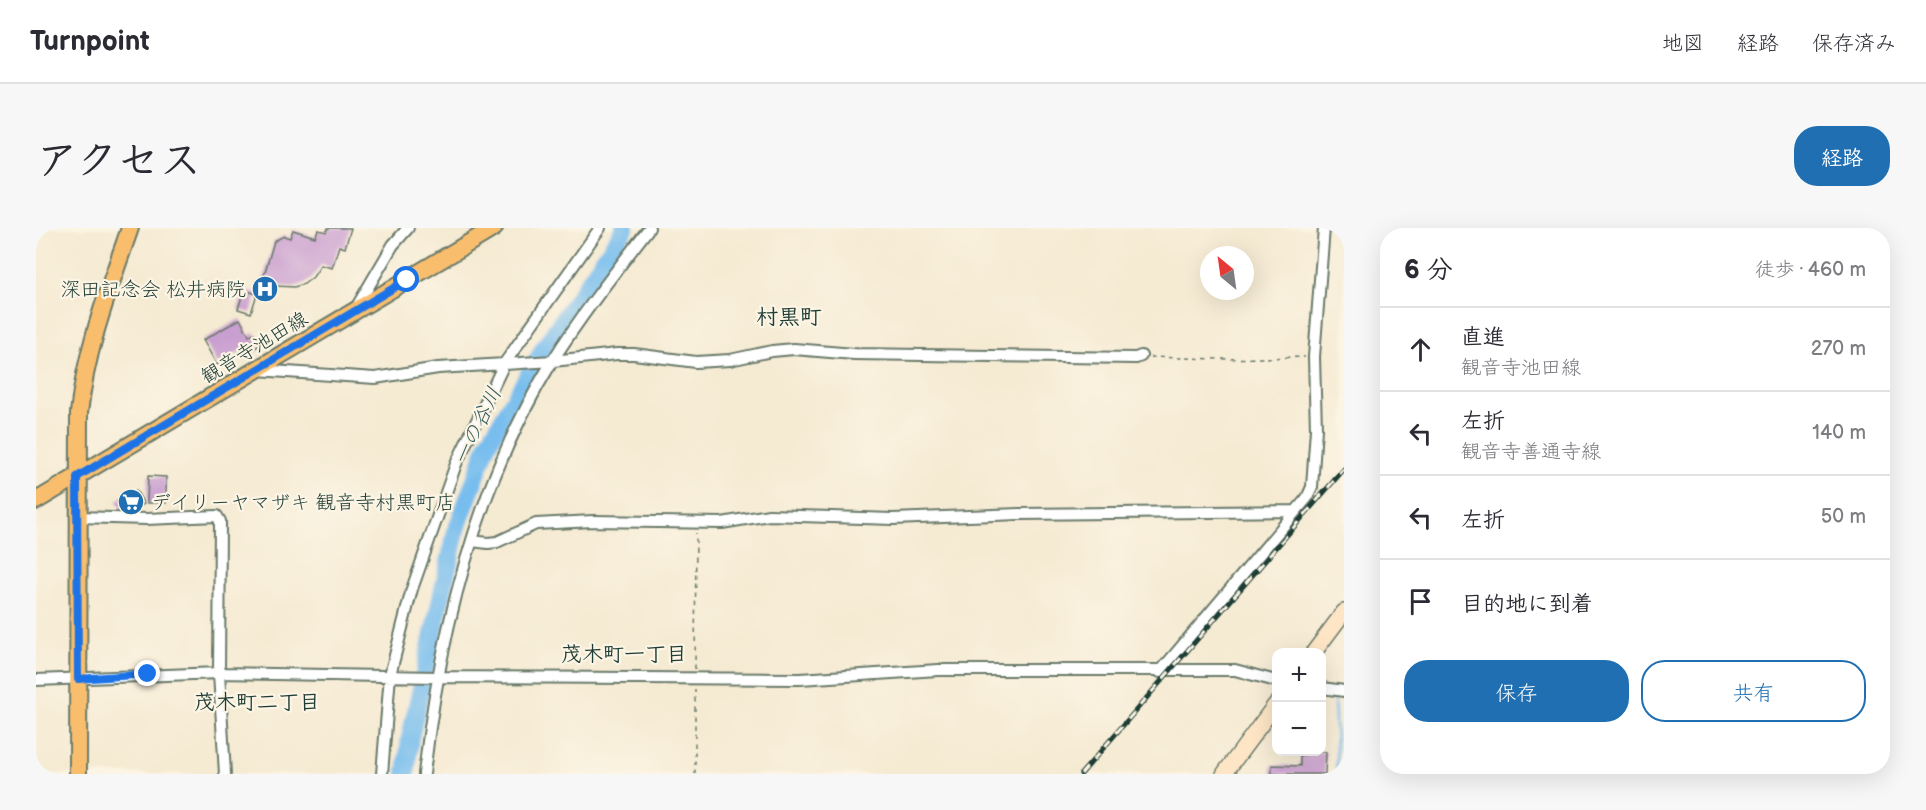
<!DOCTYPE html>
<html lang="ja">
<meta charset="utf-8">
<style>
:root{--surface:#fff;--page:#f7f7f7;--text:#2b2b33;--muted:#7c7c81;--line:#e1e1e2;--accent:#1f6fb2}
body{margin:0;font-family:"Balsamiq Sans","Klee One",sans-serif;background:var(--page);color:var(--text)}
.controls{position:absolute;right:18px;bottom:18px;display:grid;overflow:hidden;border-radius:12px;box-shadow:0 6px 24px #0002}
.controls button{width:54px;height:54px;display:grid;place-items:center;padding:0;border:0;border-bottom:2px solid var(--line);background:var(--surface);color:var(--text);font:30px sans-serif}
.compass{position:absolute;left:1164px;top:18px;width:54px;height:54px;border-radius:50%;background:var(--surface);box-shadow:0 6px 24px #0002;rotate:331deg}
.stop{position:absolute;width:18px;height:18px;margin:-14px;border:4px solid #1a73e8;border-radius:50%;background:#fff}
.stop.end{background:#1a73e8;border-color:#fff;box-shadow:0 2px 6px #0008}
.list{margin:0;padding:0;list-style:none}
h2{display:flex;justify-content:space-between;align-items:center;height:78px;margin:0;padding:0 24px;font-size:26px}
h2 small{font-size:20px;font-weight:400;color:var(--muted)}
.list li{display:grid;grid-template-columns:39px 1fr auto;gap:18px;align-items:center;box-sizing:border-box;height:84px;padding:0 24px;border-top:2px solid var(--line)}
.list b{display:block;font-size:22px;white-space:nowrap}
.list p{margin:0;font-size:20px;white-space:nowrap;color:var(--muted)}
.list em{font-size:20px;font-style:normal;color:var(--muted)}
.actions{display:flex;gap:12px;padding:18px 24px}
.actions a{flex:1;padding:14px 0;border:2px solid var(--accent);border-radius:24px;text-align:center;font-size:21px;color:var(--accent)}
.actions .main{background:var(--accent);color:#fff}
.icon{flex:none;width:33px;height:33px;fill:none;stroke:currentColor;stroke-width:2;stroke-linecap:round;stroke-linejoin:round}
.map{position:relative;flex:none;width:1308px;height:546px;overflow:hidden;border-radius:24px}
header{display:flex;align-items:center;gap:36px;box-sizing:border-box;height:84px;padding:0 30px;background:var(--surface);border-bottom:2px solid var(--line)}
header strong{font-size:28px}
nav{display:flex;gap:33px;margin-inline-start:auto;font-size:21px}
.intro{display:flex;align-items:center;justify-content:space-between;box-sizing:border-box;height:144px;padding:0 36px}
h1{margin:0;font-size:42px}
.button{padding:15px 27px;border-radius:24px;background:var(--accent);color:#fff;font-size:21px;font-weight:700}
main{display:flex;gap:36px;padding:0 36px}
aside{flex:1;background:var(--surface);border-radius:24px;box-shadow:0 6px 24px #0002}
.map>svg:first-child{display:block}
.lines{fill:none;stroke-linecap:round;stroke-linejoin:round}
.stream{stroke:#77bdee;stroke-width:3}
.river{stroke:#77bdee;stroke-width:18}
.building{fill:#c99ed0}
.street-casing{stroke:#6a7a6b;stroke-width:14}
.secondary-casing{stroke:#6a7a6b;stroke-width:18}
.primary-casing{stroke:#6a7a6b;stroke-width:20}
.path{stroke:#6a7a6b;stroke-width:1.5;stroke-dasharray:4.5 4.5;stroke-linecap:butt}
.street{stroke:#fff;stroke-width:10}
.secondary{stroke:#fde5c5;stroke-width:15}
.primary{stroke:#f9be6d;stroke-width:16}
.rail-casing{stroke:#1f3d34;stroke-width:5}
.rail{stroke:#fcf5e5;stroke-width:3;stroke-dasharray:9;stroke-linecap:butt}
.route{stroke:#1a73e8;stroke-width:8}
.labels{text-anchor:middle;stroke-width:4.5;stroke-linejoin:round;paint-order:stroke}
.poi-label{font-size:20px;fill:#1f3d34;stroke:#fcf5e5;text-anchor:end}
.street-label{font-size:20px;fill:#1f3d34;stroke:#fcf5e5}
.water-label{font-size:21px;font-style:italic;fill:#355d62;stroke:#fcf5e5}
.neighbourhood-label{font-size:21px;font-weight:bold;fill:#1f3d34;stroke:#fcf5e5}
.quarter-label{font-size:22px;font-weight:bold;fill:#1f3d34;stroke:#fcf5e5}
</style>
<header>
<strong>Turnpoint</strong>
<nav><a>地図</a><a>経路</a><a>保存済み</a></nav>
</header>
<div class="intro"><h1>アクセス</h1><a class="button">経路</a></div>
<main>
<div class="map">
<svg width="1308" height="546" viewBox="0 0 1308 546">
<rect width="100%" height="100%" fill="#fcf5e5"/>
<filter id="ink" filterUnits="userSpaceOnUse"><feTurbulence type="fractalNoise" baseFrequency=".0167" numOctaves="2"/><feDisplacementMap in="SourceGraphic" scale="12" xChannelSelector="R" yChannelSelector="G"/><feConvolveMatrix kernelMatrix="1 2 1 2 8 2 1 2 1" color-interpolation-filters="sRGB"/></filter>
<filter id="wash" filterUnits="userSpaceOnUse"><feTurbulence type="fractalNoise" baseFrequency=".008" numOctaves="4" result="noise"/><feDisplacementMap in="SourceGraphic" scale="24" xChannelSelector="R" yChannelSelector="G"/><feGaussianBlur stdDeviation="1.35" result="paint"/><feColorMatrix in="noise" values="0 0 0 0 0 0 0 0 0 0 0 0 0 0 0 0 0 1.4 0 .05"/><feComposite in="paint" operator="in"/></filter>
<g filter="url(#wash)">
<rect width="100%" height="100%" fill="#f5ead2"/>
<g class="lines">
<path class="stream" d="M1298,466l3,80"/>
<path class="river" d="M370,546l4,-36 46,-207 32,-87 59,-101 78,-115"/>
</g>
<g id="blocks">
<path class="building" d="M292,0h23l-6,20 -6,-2 -7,22 -11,-3 -8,12 -9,7 -10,3 -18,-1 -1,4 -14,-4 13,-45 10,-5 6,2 3,-8 22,7 3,-7 8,2z
M208,62l13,4 -6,19 -13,-4z
M204,91l9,17 5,-3 6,12 -19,11 -2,-4 -22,13 -14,-25z
M112,248l18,1v26h-19z
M100,262l8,14 -12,7h-9l-6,-10z
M1269,524h21l-1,22h-53v-9l28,1v-11h5z"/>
</g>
</g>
<g filter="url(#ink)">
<use href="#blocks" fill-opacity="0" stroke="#6a7a6b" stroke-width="1.5"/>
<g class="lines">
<defs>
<path id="street" d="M320,80l37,-63 15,-17
M221,142l118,8 63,-10 115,-7 64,-7h17l62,8 34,-2 42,-9 22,-2 60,5 282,4 5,-2
M42,289l68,2 71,-3 3,5 -1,152 6,101
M436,313l16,2 9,-1 39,-18 57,-3 129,2 47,-8 124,4 126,-5 276,-3
M1124,444l147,-174 5,-11 4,-58 -2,-72 10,-129
M0,452l183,-7 218,4 363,2 138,-9h297l41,11
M1286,460l22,3
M346,546l8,-99 22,-86 44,-125 48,-100 96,-136
M388,546c16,-143 52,-289 129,-414 29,-46 63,-89 96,-132"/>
<path id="secondary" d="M1278,424l30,-40
M1188,546l52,-70"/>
<path id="primary" d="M0,273l458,-273
M42,546l1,-361c7,-65 30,-124 51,-185"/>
</defs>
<use href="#street" class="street-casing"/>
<use href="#secondary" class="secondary-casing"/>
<use href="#primary" class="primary-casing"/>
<path class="path" d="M1114,129l71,2 84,-2
M659,441l1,-136
M659,546v-85"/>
<use href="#street" class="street"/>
<use href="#secondary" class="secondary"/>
<use href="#primary" class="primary"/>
<defs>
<path id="rail" d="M1045,546l263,-305"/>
</defs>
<use href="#rail" class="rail-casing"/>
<use href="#rail" class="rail"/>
</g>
</g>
<g class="lines" filter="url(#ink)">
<path class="route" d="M112,446l-70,5 -1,-202 330,-197"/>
</g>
<defs>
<symbol id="hospital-disc" viewBox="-11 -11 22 22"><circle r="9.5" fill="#1f6fb2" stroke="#fcf5e5"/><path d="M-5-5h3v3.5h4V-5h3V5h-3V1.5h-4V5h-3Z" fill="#fff"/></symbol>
<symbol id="supermarket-disc" viewBox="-11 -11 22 22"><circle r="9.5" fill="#1f6fb2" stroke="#fcf5e5"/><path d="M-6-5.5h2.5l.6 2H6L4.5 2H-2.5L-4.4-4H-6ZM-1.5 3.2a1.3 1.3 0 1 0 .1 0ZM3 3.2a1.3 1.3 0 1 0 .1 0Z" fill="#fff"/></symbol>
</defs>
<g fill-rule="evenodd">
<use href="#hospital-disc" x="214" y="46" width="30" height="30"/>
<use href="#supermarket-disc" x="80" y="259" width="30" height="30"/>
</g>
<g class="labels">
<g class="poi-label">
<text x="210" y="68">深田記念会 松井病院</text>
<text x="115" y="281" text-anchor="start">デイリーヤマザキ 観音寺村黒町店</text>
</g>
<g class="street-label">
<text transform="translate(218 119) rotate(-31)" y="7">観音寺池田線</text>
</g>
<g class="water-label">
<text transform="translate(441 198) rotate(-64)" y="7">一の谷川</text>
</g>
<g class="neighbourhood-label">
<text x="588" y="433">茂木町一丁目</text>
<text x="221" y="481">茂木町二丁目</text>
</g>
<g class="quarter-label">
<text x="753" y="96">村黒町</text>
</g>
</g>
</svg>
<div class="controls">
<button>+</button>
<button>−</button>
</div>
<svg class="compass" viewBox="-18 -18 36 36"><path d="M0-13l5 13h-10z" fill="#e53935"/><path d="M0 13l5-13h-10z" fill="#7c7c81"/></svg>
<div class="stop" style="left:371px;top:52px"></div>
<div class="stop end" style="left:112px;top:446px"></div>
</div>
<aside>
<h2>6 分<small>徒歩 · 460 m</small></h2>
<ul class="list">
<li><svg class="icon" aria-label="ahead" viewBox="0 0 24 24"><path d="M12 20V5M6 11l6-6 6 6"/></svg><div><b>直進</b><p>観音寺池田線</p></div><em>270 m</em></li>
<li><svg class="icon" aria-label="left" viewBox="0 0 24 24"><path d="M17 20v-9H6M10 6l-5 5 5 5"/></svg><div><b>左折</b><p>観音寺善通寺線</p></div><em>140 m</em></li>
<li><svg class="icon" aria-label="left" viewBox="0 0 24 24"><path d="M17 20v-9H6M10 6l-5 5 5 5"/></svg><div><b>左折</b></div><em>50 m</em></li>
<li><svg class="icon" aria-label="arrive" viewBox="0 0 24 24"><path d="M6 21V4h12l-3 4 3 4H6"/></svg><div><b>目的地に到着</b></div></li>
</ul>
<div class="actions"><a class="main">保存</a><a>共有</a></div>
</aside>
</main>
